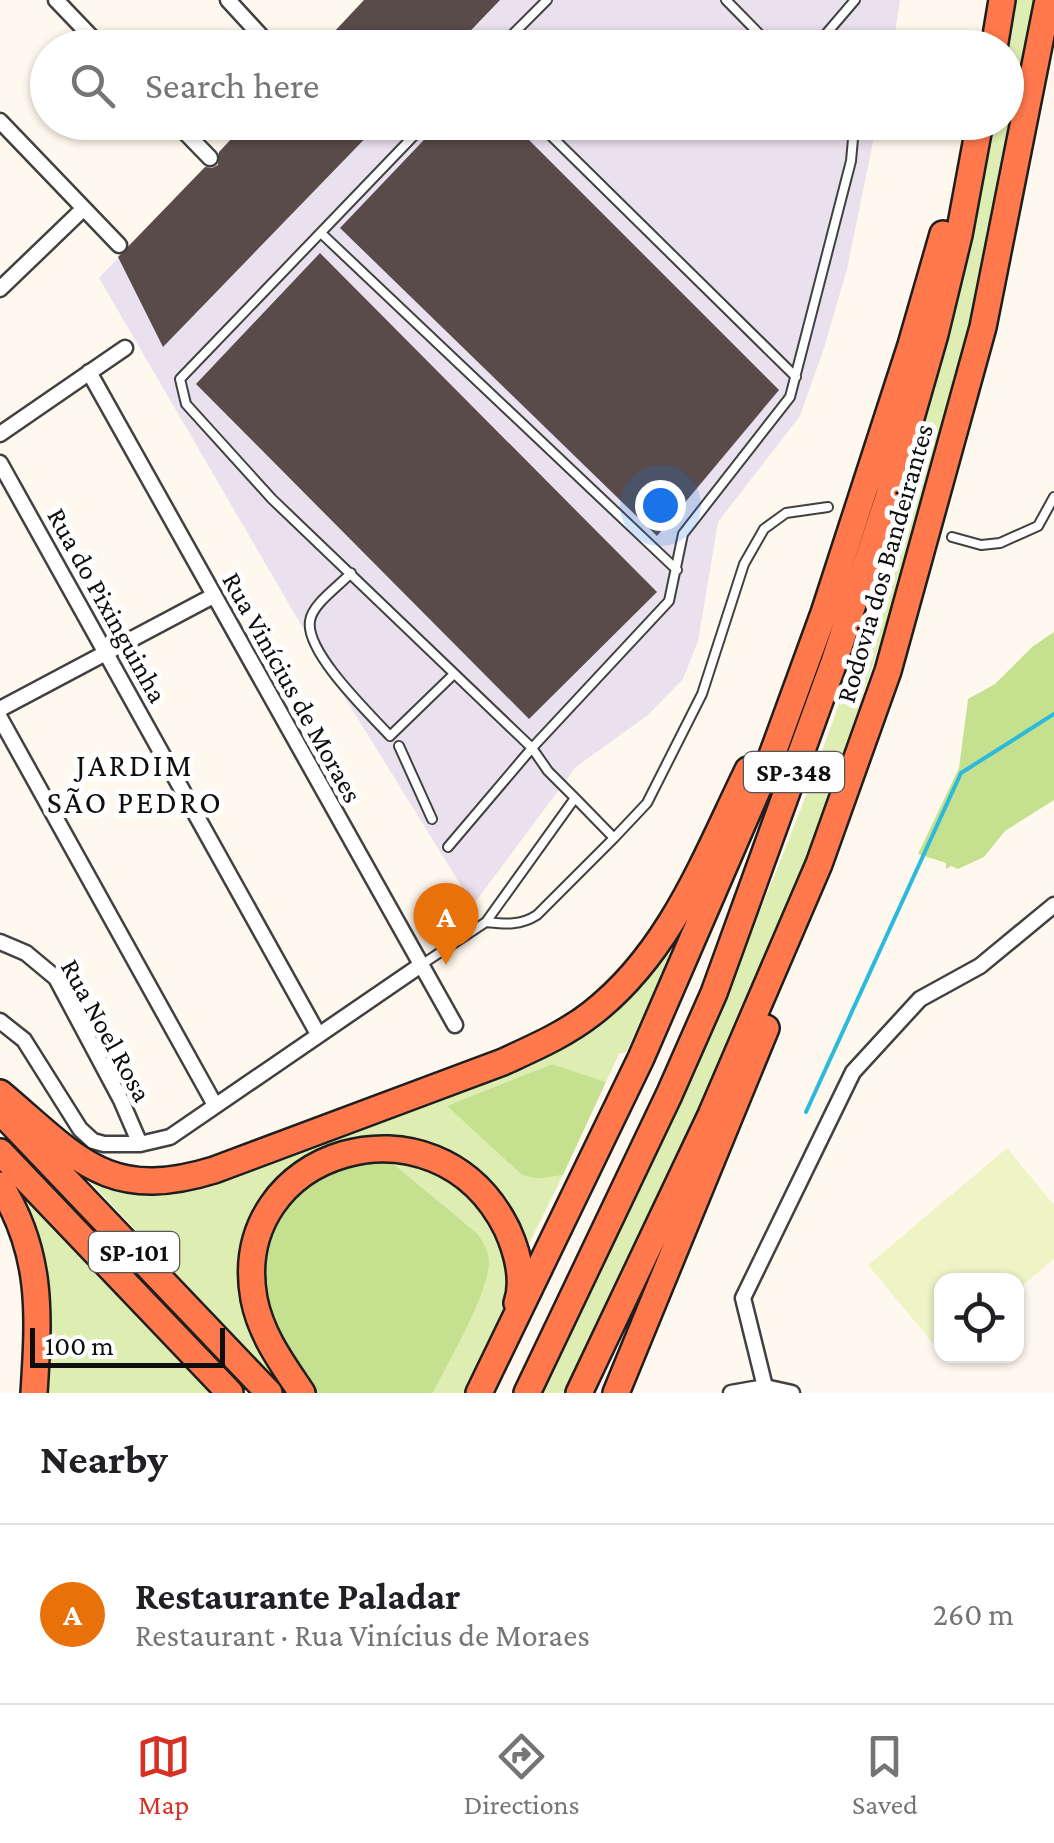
<!DOCTYPE html>
<meta charset="utf-8">
<style>
:root{--surface:#fff;--page:#f6f6f6;--text:#202124;--muted:#757577;--line:#e0e0e0;--accent:#d93025}
body{margin:0;font-family:"Crimson Pro",serif;background:var(--page);color:var(--text)}
.controls{position:absolute;right:30px;bottom:30px;display:grid;overflow:hidden;border-radius:20px;box-shadow:0 2px 8px #0004}
.controls button{width:90px;height:90px;display:grid;place-items:center;padding:0;border:0;border-bottom:2px solid var(--line);background:var(--surface);color:var(--text);font:50px sans-serif}
.scale{position:absolute;left:30px;bottom:25px;width:195px;box-sizing:border-box;padding-left:10px;border:5px solid #0e0e0e;border-top:0;font-size:28px;line-height:35px;white-space:nowrap;color:#0e0e0e;-webkit-text-stroke:8px #fff;paint-order:stroke}
.you{position:absolute;left:660px;top:505px;width:35px;height:35px;margin:-25px;border:8px solid #fff;border-radius:50%;background:#1a73e8;box-shadow:0 0 0 15px #1a73e833}
.badge{display:grid;place-items:center;width:65px;height:65px;border-radius:50%;background:var(--accent);color:#fff;font-size:32px;font-weight:700}
.pin{position:absolute;translate:-50% -82px;filter:drop-shadow(0 2px 5px #0008)}
.pin::after{content:'';position:absolute;top:52px;width:35px;height:30px;background:inherit;clip-path:polygon(0 0,100% 0,50% 100%)}
.list{margin:0;padding:0;list-style:none}
h2{display:flex;justify-content:space-between;align-items:center;height:130px;margin:0;padding:0 40px;font-size:42px}
h2 small{font-size:32px;font-weight:400;color:var(--muted)}
.list li{display:grid;grid-template-columns:65px 1fr auto;gap:30px;align-items:center;box-sizing:border-box;height:180px;padding:0 40px;border-top:2px solid var(--line)}
.list b{display:block;font-size:38px;white-space:nowrap}
.list p{margin:0;font-size:32px;white-space:nowrap;color:var(--muted)}
.list em{font-size:32px;font-style:normal;color:var(--muted)}
.icon{flex:none;width:55px;height:55px;fill:none;stroke:currentColor;stroke-width:2;stroke-linecap:round;stroke-linejoin:round}
.map{position:relative;flex:none;width:1054px;height:1393px;overflow:hidden}
.search{position:absolute;background:var(--surface);box-shadow:0 2px 8px #0004;left:30px;right:30px;top:30px;height:110px;display:flex;align-items:center;gap:25px;box-sizing:border-box;padding:0 35px;border-radius:55px;color:var(--muted);font-size:38px}
.sheet{height:310px;background:var(--surface)}
nav{display:flex;justify-content:space-around;align-items:center;box-sizing:border-box;height:140px;border-top:2px solid var(--line);background:var(--surface);font-size:28px;color:var(--muted)}
nav a{display:grid;justify-items:center;gap:5px}
nav .on{color:var(--accent)}
.map>svg:first-child{display:block}
.industrial{fill:#e9e1ed}
.green{fill:#deeeb3}
.forest{fill:#c5e190}
.pitch{fill:#eef4c6}
.lines{fill:none;stroke-linecap:round;stroke-linejoin:round}
.stream{stroke:#2bbadc;stroke-width:4}
.building{fill:#584b49}
.lane-casing{stroke:#414141;stroke-width:12}
.street-casing{stroke:#414141;stroke-width:19}
.highway-casing{stroke:#1f1f1f;stroke-width:30}
.lane{stroke:#fff;stroke-width:8}
.street{stroke:#fff;stroke-width:14}
.highway{stroke:#ff794c;stroke-width:25}
.labels{text-anchor:middle;stroke-width:10;stroke-linejoin:round;paint-order:stroke}
.shield{fill:#fff;stroke:#565656;stroke-width:2.5}
.shield-label{font-size:25px;font-weight:bold;fill:#0e0e0e}
.street-label{font-size:28px;fill:#0e0e0e;stroke:#fff}
.quarter-label{font-size:32px;letter-spacing:2.5px;fill:#0e0e0e;stroke:#fff}
</style>
<div class="map">
<svg width="1054" height="1393" viewBox="0 0 1054 1393">
<rect width="100%" height="100%" fill="#fff8ee"/>
<path class="industrial" d="M364,0h536l-7,47 -574,1z
M247,123h630l-30,146 -23,79 -24,68 -82,106 -20,119 -15,38 -35,36 -72,52 -103,138 -152,-246 -222,-381z"/>
<path class="green" d="M1013,0h24l-71,350 -64,227 -47,141 -41,119 -82,202 -166,354h-26c97,-206 196,-409 275,-622 78,-211 129,-429 177,-648l14,-1v-74z
M676,939h3l-53,113 -7,2 -13,28 -54,-18 -104,42 74,69 16,4 25,-4 -40,81 -8,-30 -117,-86 -110,253 -206,-220 56,14 376,-120 130,-89z
M384,1156l40,6 57,41 30,58 -4,44 -43,88h-31l52,-109 -7,-50z
M14,1180l208,213h-177l-4,-141 -7,-29z"/>
<path class="forest" d="M1054,632v168l-49,31 -21,26 -26,12 -7,-3 -5,3v-6l-28,-9 41,-86 9,-69 27,-15 37,-37z
M552,1064l54,18 -43,93 -25,4 -16,-4 -75,-69z
M384,1156l94,78c6,10 11,18 11,29 -1,32 -41,99 -56,130h-120l-46,-75 -2,-66 20,-49 37,-31z"/>
<path class="pitch" d="M1007,1148l47,57v54l-37,31 -1,-10h-74l-1,73 -73,-88z"/>
<g class="lines">
<path class="stream" d="M806,1112l155,-339 93,-59"/>
</g>
<path class="building" d="M364,0h136l-46,48h-135z
M247,122h134l-218,225 -45,-90 87,-90 7,1 6,-3 1,-13z
M441,122h70l268,268 -122,146 -317,-308z
M320,253l337,339 -128,127 -333,-335z"/>
<g class="lines">
<defs>
<path id="lane" d="M726,0l47,48
M499,48l48,-48
M814,48l41,-48
M537,122l259,255
M322,234l355,336
M952,537l29,8 19,-2 38,-17 16,-29
M351,573c-11,12 -39,31 -41,48 -5,31 59,92 80,115l64,-62
M399,746l33,73
M575,798l39,40 33,-35 55,-109 42,-130 20,-35 22,-16 42,-6
M448,847l84,-99 137,-147 14,-67 107,-137 61,-236 2,-22 -8,-17
M486,922c19,2 34,4 51,-7l77,-77
M421,965l65,-43 89,-124 -27,-27 -16,-23 -260,-249 -86,-95 -6,-25 247,-257"/>
<path id="street" d="M56,0l46,48
M228,0l44,48
M0,121l119,124
M175,122l35,36
M0,289l82,-79
M89,372l366,653
M0,434l125,-86
M0,463l318,571
M0,709l213,-113
M0,718l215,387
M0,942l26,11 30,25 65,122 19,44h-36l-11,-3 -13,-12 -56,-89 -24,-19
M140,1144l30,-7 251,-172
M765,1387l-22,-89 110,-226 67,-73 60,-33 74,-61
M731,1393l34,-6 27,6"/>
<path id="highway" d="M994,48l8,-48
M0,1093c76,64 107,110 214,77l289,-108c30,-14 61,-27 88,-48 79,-61 114,-156 157,-244
M3,1114l266,279
M0,1152l230,241
M0,1185c43,68 39,130 34,208
M302,1393c-20,-30 -41,-58 -48,-94 -27,-149 182,-213 253,-70 10,22 18,51 10,74
M479,1393l162,-335 130,-300 53,-145 87,-268 32,-111
M527,1393l142,-298 45,-102 120,-331 54,-164 47,-164 24,-99 21,-113
M579,1393l132,-278 108,-251 69,-193 95,-344 65,-327
M616,1393l150,-365"/>
</defs>
<use href="#lane" class="lane-casing"/>
<use href="#street" class="street-casing"/>
<use href="#highway" class="highway-casing"/>
<use href="#lane" class="lane"/>
<use href="#street" class="street"/>
<use href="#highway" class="highway"/>
</g>
<g class="labels">
<g class="shield">
<rect x="744" y="752" width="100" height="40" rx="8"/>
<rect x="89" y="1232" width="90" height="40" rx="8"/>
</g>
<g class="shield-label">
<text x="794" y="781">SP-348</text>
<text x="134" y="1261">SP-101</text>
</g>
<g class="street-label">
<text transform="translate(884 563) rotate(-74)" y="10">Rodovia dos Bandeirantes</text>
<text transform="translate(108 605) rotate(61)" y="10">Rua do Pixinguinha</text>
<text transform="translate(293 687) rotate(61)" y="10">Rua Vinícius de Moraes</text>
<text transform="translate(107 1030) rotate(61)" y="10">Rua Noel Rosa</text>
</g>
<g class="quarter-label">
<text x="135" y="776">JARDIM<tspan x="135" dy="37">SÃO PEDRO</tspan></text>
</g>
</g>
</svg>
<div class="controls">
<button><svg class="icon" aria-label="locate" viewBox="0 0 24 24"><circle cx="12" cy="12" r="6"/><path d="M12 2v4M12 18v4M2 12h4M18 12h4"/></svg></button>
</div>
<div class="scale">100 m</div>
<div class="you"></div>
<div class="pin badge" style="left:446px;top:965px;background:#e8710a">A</div>
<div class="search"><svg class="icon" aria-label="search" viewBox="0 0 24 24"><circle cx="10" cy="10" r="6"/><path d="M15 15l6 6"/></svg>Search here</div>
</div>
<section class="sheet">
<h2>Nearby<small></small></h2>
<ul class="list">
<li><span class="badge" style="background:#e8710a">A</span><div><b>Restaurante Paladar</b><p>Restaurant · Rua Vinícius de Moraes</p></div><em>260 m</em></li>
</ul>
</section>
<nav>
<a class="on"><svg class="icon" aria-label="map" viewBox="0 0 24 24"><path d="M3 6l6-2 6 2 6-2v14l-6 2-6-2-6 2zM9 4v14M15 6v14"/></svg>Map</a>
<a><svg class="icon" aria-label="directions" viewBox="0 0 24 24"><path d="M12 3l9 9-9 9-9-9zM9 14v-3h6M13 9l2 2-2 2"/></svg>Directions</a>
<a><svg class="icon" aria-label="saved" viewBox="0 0 24 24"><path d="M7 4h10v16l-5-4-5 4z"/></svg>Saved</a>
</nav>
